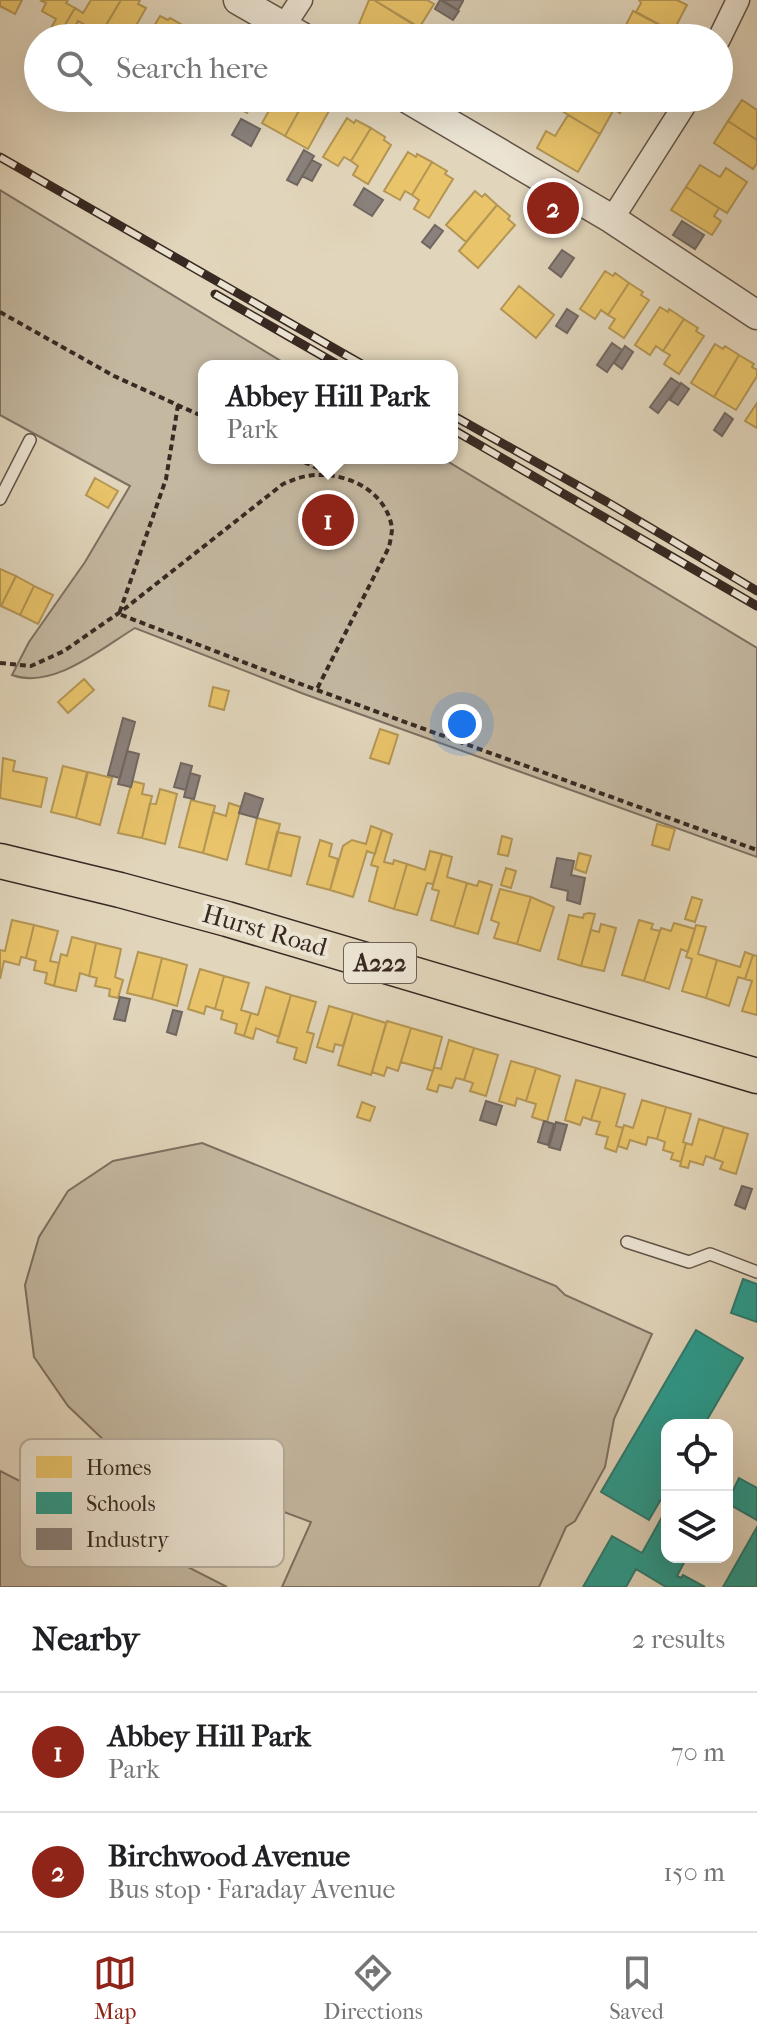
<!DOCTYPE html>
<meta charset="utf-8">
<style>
:root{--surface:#fff;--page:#f6f6f6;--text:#202124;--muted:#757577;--line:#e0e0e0;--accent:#8f2418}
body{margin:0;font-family:"IM FELL French Canon",serif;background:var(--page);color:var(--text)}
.controls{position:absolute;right:24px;bottom:24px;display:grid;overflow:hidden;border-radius:16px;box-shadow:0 8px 32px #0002}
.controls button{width:72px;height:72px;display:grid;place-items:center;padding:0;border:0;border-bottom:2px solid var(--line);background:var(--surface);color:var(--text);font:40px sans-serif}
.you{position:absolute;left:462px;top:724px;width:28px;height:28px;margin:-20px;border:6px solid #fff;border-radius:50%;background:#1a73e8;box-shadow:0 0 0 12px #1a73e833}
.badge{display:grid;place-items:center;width:52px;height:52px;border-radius:50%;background:var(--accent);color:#fff;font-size:26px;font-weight:700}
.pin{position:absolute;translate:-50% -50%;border:4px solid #fff;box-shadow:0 2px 8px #0006}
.popup{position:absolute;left:198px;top:360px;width:260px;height:104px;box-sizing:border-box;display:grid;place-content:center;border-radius:16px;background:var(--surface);filter:drop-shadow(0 2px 6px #0005);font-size:26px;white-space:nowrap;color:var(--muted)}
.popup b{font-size:30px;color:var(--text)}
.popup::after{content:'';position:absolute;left:50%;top:100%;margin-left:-16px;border:16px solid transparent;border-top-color:var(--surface)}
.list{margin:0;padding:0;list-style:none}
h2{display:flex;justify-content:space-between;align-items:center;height:104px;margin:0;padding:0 32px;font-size:34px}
h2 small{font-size:26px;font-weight:400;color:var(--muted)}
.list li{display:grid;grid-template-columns:52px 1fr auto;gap:24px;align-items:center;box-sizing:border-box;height:120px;padding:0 32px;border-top:2px solid var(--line)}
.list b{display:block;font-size:30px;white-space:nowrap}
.list p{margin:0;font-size:26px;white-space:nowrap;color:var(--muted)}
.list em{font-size:26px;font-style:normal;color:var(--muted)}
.icon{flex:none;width:44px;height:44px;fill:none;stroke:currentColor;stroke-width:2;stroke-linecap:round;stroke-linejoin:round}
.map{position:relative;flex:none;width:757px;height:1587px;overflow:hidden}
.search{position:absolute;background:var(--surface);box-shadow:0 8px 32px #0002;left:24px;right:24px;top:24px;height:88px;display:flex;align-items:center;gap:20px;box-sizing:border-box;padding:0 28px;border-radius:44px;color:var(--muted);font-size:30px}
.sheet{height:344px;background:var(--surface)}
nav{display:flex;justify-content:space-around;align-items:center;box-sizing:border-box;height:112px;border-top:2px solid var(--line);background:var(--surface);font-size:22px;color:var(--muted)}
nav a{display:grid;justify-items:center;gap:4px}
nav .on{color:var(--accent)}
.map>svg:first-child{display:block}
.green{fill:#c4b8a1;stroke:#7e7062;stroke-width:2}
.homes{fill:#e9c46a;stroke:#b49654;stroke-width:2}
.schools{fill:#2a9d8f;stroke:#2e7a6e;stroke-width:2}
.industry{fill:#8a817c;stroke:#716761;stroke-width:2}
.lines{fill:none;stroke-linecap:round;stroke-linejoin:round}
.service-casing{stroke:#625448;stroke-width:14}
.minor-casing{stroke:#625448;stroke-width:25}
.tertiary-casing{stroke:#625448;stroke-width:31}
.primary-casing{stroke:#382922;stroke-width:37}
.path{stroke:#382922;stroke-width:4;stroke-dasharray:6 4;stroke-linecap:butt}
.service{stroke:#ece4d3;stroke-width:11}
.minor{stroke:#ece4d3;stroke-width:22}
.tertiary{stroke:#ece4d3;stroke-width:28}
.primary{stroke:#e1d5bb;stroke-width:34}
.rail-casing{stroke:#382922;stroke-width:9}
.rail{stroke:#ece4d3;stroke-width:6;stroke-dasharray:18;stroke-linecap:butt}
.labels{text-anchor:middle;stroke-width:8;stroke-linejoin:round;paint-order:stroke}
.shield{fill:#ece4d3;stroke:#6e6157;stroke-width:2}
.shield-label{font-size:24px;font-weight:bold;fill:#382922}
.street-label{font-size:26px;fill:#382922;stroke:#ece4d3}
.key{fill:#ece4d3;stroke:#b6ac9e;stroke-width:2}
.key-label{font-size:22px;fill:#382922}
</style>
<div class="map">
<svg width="757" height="1587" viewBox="0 0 757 1587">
<rect width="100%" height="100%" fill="#e1d5bb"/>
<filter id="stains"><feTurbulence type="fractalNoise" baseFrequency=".0025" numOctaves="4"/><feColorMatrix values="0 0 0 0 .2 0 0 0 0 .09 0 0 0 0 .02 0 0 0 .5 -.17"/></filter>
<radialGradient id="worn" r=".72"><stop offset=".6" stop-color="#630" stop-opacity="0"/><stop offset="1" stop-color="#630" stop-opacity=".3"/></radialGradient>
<path class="green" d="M0,190l289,176h-85v92h238l315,190v209l-453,-163 -169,-66c-33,20 -82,62 -123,47l17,-33 56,-80 45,-76 -130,-71z
M202,1143l354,143 9,9 87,39 -38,85 -9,48 -30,54 -9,6 -27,60h-257l29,-65 -199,-74 -44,-42 -34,-49 -9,-72 14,-48 29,-46 45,-30z
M0,1471l227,116h-227z"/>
<path class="homes" d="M0,0h22l-7,14 -15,-8z
M40,0h28l-2,3 9,5 -16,27 -9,-5 6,-11 -14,-8 4,-8z
M91,0h30l-20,34 -6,3 -5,-2v-7l-12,-7 -9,17 -10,-3 16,-27 8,5z
M121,0h19l-2,4 8,4 -17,30h-20l4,-8 -7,-5z
M369,0h5l40,24 -8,14h-41l5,-8 -11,-6z
M374,0h53l7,4 -15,24z
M639,0h38l10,5 -14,27 -37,-20 5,-9z
M633,11l40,21 -3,6h-35l-12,-7z
M160,16l8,4 2,-2 14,8 -6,12h-31z
M184,26l15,9 -1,3h-20z
M225,98h30l-8,15 -23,-13z
M276,98h30l-21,38 -23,-13z
M306,98h11l13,11 -22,40 -23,-13z
M572,98h18l23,13 -13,23 -43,-26 5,-8 7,4z
M595,98h33l-8,15z
M742,100l15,10v30l-29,-19z
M568,115l32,19 -22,38 -41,-24 9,-17 9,5z
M347,118l7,5 2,-3 15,8 -20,33 -7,-4 -6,9 -15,-9z
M728,121l29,19v23l-4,6 -39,-26z
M371,128l14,9 -1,3 7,5 -23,39 -15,-9 5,-9 -7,-5z
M408,152l8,5 1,-3 15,8 -20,33 -7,-4 -5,9 -16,-9z
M432,162l15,9 -2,3 8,5 -24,39 -15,-9 5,-9 -7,-5z
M700,165l20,12 6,-9 21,14 -20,31 -41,-26z
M686,187l33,21 -5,8 7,5 -9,14 -41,-25z
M475,191l7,6 3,-3 12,11 -31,37 -20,-17z
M497,205l13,11 -2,3 7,6 -37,43 -19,-17z
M605,271l8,5 2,-3 14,10 -21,32 -7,-5 -6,9 -15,-10z
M629,283l14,9 -2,3 8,5 -25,38 -15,-10 6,-9 -7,-4z
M519,286l35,29 -18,23 -35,-29z
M660,307l8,5 1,-3 15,10 -21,32 -7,-5 -6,9 -15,-10z
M684,319l14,9 -2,3 8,5 -25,38 -15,-10 6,-9 -7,-4z
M715,344l8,5 2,-3 14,9 -25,42 -23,-14z
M739,355l15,9 -2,3 5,3v6l-21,34 -22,-13z
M757,403v25l-12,-7z
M95,478l23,13 -10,17 -22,-13z
M0,569l16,7 -15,30 -1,-1z
M16,576l18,10 -14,29 -19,-9z
M34,586l19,9 -15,29 -18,-9z
M84,679l10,11 -26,23 -10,-11z
M213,687l16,4 -5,19 -15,-4z
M380,729l18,6 -9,29 -19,-6z
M3,758l12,3 -2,10 34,7 -6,29 -41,-9z
M63,766l24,6 -11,46 -25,-6z
M88,772l24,6 -12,47 -24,-7z
M132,781l12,3 -2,10 10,2 -10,42 -24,-5z
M160,789l17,5 -12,50 -23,-6 8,-35 6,1z
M191,800l24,6 -12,47 -24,-6z
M229,803l12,4 -14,53 -24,-7 10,-41 13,4z
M257,818l23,6 -12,46 -22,-6z
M657,824l18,5 -6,21 -17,-5z
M371,826l11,4 -7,24 -8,-3 -14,46 -23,-7 13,-44 9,-6 14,4z
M382,830l10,4 -8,28 9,2 1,-4 13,4 -13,45 -25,-8 9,-34 -7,-2z
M277,832l23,5 -9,39 -23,-6z
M502,836l10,3 -4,17 -10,-2z
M320,840l12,4 -3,12 9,3 -8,31 -23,-6z
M430,851l12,3 -9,30 -6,-1 -10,32 -23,-6 13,-45 18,6z
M579,853l12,3 -5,17 -11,-4z
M442,854l10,3 -5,20 20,6 -13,44 -23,-7 8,-29 -7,-2z
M506,868l10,3 -5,17 -10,-3z
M479,881l13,4 -14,49 -24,-7 13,-44 10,3z
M500,889l31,8 -14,47 -23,-6 5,-15 -8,-3z
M531,897l23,10 -14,44 -23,-7z
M692,897l10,3 -7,22 -10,-3z
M589,913l6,1 -14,52 -23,-7 11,-44 14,3 1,-4z
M12,920l22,5 -8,33 -5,-1 -2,8 -15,-4 -4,18v-29l5,1z
M639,920l14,4 -2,5 9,2 -16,50 -22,-6z
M674,923l21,6 -7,23 -7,-3 -12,40 -25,-8 17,-53 10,3z
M601,924l15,4 -12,43 -23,-5 10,-36 8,2z
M34,925l24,6 -8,30 9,2 -5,23 -9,-3 2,-10 -13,-3 2,-9 -10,-3z
M696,925l10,2 -8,27 19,6 -11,38 -24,-7 10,-32 -6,-2z
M72,937l24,6 -7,33 -9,-3 -4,18 -22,-5 7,-32 6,2z
M96,943l25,6 -6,28 8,3 -5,18 -9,-2 1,-7 -15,-3 2,-8 -8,-2z
M138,952l24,6 -10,41 -25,-6z
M745,952l8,3 -8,24 -7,-2 -9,29 -23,-8 11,-38 23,7z
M753,955l4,1v59l-15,-4 10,-30 -7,-2z
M162,958l25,7 -10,41 -25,-7z
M200,969l24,7 -9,33 -9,-3 -2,8 -16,-5z
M224,976l25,7 -8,27 10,3 -7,23 -9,-3 2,-9 -16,-5 2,-8 -8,-2z
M266,987l25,8 -12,42 -23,-9 -3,11 -9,-3 7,-23 7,2z
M291,995l25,7 -9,30 7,2 -8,29 -12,-4 3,-11 -20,-6z
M329,1006l24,7 -10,33 -8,-2 -2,8 -16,-5z
M353,1013l33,10 -15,52 -33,-10z
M387,1021l24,7 -13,43 -11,-4 -3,9 -12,-4z
M411,1028l31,9 -9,34 -32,-9z
M449,1040l25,8 -10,32 -8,-2 -4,10 -13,-3 -2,7 -10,-3 7,-22 7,2z
M474,1048l24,7 -12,41 -16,-5 3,-8 -9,-3z
M511,1061l25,7 -10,33 -9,-3 -2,8 -16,-5z
M536,1068l24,8 -13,46 -15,-5 4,-13 -10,-3z
M576,1080l25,7 -10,33 -8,-3 -3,8 -15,-5z
M601,1087l24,7 -9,32 7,2 -7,24 -11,-4 3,-11 -12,-3 4,-12 -9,-2z
M642,1100l24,7 -9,32 -9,-2 -2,8 -16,-5 -3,9 -9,-3 6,-21 9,3z
M362,1102l13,5 -5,14 -13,-4z
M666,1107l25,7 -8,28 3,1 -5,19 -10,-3 2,-6 -10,-3 2,-8 -8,-3z
M699,1119l25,8 -10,32 -8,-3 -3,9 -13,-4 -2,7 -8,-2 6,-23 6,2z
M724,1127l24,7 -12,40 -16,-5 3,-7 -9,-3z"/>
<path class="schools" d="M743,1279l14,5v38l-26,-9z
M696,1330l47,28 -39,67h-37v64l-18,31 -48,-28z
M739,1478l18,10v32l-30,-17z
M667,1508v49h20l-10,19 4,2 2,-3 22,12h-39l-30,-18 -10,18h-43l29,-51 30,17z
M757,1527v60h-34z"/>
<path class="industry" d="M440,0l19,11 -6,9 -18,-11z
M442,0h21v1l-5,9z
M172,98h11l-6,10 -8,-4z
M241,119l19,10 -9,17 -19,-11z
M304,150l10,6 -17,29 -10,-5z
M312,160l9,5 -9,16 -10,-5z
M364,188l19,12 -11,16 -18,-11z
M682,221l22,14 -9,14 -22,-14z
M435,225l8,6 -13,17 -8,-6z
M562,250l12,8 -13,19 -12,-9z
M567,309l11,7 -11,17 -11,-7z
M612,343l10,7 -15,22 -10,-7z
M625,346l8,6 -11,17 -8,-6z
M671,378l9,6 -22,29 -8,-6z
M681,383l8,6 -11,16 -8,-5z
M725,413l8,6 -11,17 -8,-6z
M123,718l12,4 -15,56 -12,-3z
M127,751l12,3 -8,33 -13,-3z
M181,763l11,3 -6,24 -12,-3z
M190,773l10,3 -6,23 -10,-2z
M245,793l18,6 -6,19 -18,-5z
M557,858l17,3 -3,14 14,3 -5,26 -13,-4 1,-9 -17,-4z
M120,997l10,2 -5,22 -11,-2z
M173,1010l9,2 -6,23 -9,-3z
M486,1101l16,5 -6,19 -16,-5z
M544,1121l10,3 -6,21 -10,-3z
M556,1122l11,3 -7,25 -11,-3z
M742,1186l10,3 -7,20 -10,-4z"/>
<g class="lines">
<defs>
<path id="service" d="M0,499l30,-59
M627,1242l62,20 21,-8 47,18"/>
<path id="minor" d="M284,26l17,-26
M719,39l19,-39
M612,219l77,-121"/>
<path id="tertiary" d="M238,0l66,38
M406,98l206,121 145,96"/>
<path id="primary" d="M0,861l120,29 107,29 530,157"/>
</defs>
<use href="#service" class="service-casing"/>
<use href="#minor" class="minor-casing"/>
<use href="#tertiary" class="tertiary-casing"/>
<use href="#primary" class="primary-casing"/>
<path class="path" d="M0,312l114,64 90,41
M178,405l-12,74 -47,135 176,68 462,168
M295,458l36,16
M0,663l31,3 33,-15 59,-41 160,-126c8,-3 16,-7 24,-8 36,-6 79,13 85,52 0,6 -2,14 -3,19l-72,142"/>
<use href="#service" class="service"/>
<use href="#minor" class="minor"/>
<use href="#tertiary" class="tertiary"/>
<use href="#primary" class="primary"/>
<defs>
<path id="rail" d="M0,157l365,209
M215,294l125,72
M452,415l155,87 150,89
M452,429l305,177"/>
</defs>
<use href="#rail" class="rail-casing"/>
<use href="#rail" class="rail"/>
</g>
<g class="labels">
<rect class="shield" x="344" y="943" width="72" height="40" rx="6"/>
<g class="shield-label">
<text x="380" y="971">A222</text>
</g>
<g class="street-label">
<text transform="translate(265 930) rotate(16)" y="9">Hurst Road</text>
</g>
</g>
<rect x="20" y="1439" width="264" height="128" rx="12" class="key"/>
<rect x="36" y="1456" width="36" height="22" fill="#e9c46a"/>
<rect x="36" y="1492" width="36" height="22" fill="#2a9d8f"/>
<rect x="36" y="1528" width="36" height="22" fill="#8a817c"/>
<g class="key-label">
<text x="86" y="1475">Homes</text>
<text x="86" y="1511">Schools</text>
<text x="86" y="1547">Industry</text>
</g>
<rect width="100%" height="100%" filter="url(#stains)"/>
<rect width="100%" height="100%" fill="url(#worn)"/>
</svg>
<div class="controls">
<button><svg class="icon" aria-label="locate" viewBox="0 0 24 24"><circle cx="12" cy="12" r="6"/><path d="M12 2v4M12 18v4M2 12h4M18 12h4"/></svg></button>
<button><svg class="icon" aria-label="layers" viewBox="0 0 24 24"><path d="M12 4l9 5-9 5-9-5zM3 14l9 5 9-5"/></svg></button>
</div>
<div class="you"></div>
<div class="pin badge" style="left:328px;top:520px">1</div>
<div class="popup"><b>Abbey Hill Park</b>Park</div>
<div class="pin badge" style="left:553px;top:208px">2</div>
<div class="search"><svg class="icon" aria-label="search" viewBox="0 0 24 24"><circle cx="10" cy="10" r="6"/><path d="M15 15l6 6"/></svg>Search here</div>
</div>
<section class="sheet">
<h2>Nearby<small>2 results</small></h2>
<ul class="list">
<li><span class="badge">1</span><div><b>Abbey Hill Park</b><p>Park</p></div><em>70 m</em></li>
<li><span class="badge">2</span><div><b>Birchwood Avenue</b><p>Bus stop · Faraday Avenue</p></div><em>150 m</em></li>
</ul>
</section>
<nav>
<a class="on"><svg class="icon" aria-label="map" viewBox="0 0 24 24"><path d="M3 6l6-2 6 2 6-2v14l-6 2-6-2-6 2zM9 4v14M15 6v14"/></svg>Map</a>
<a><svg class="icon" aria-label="directions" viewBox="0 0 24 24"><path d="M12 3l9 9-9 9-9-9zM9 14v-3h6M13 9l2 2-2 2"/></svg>Directions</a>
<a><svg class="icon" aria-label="saved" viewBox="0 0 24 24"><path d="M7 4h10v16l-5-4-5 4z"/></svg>Saved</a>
</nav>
